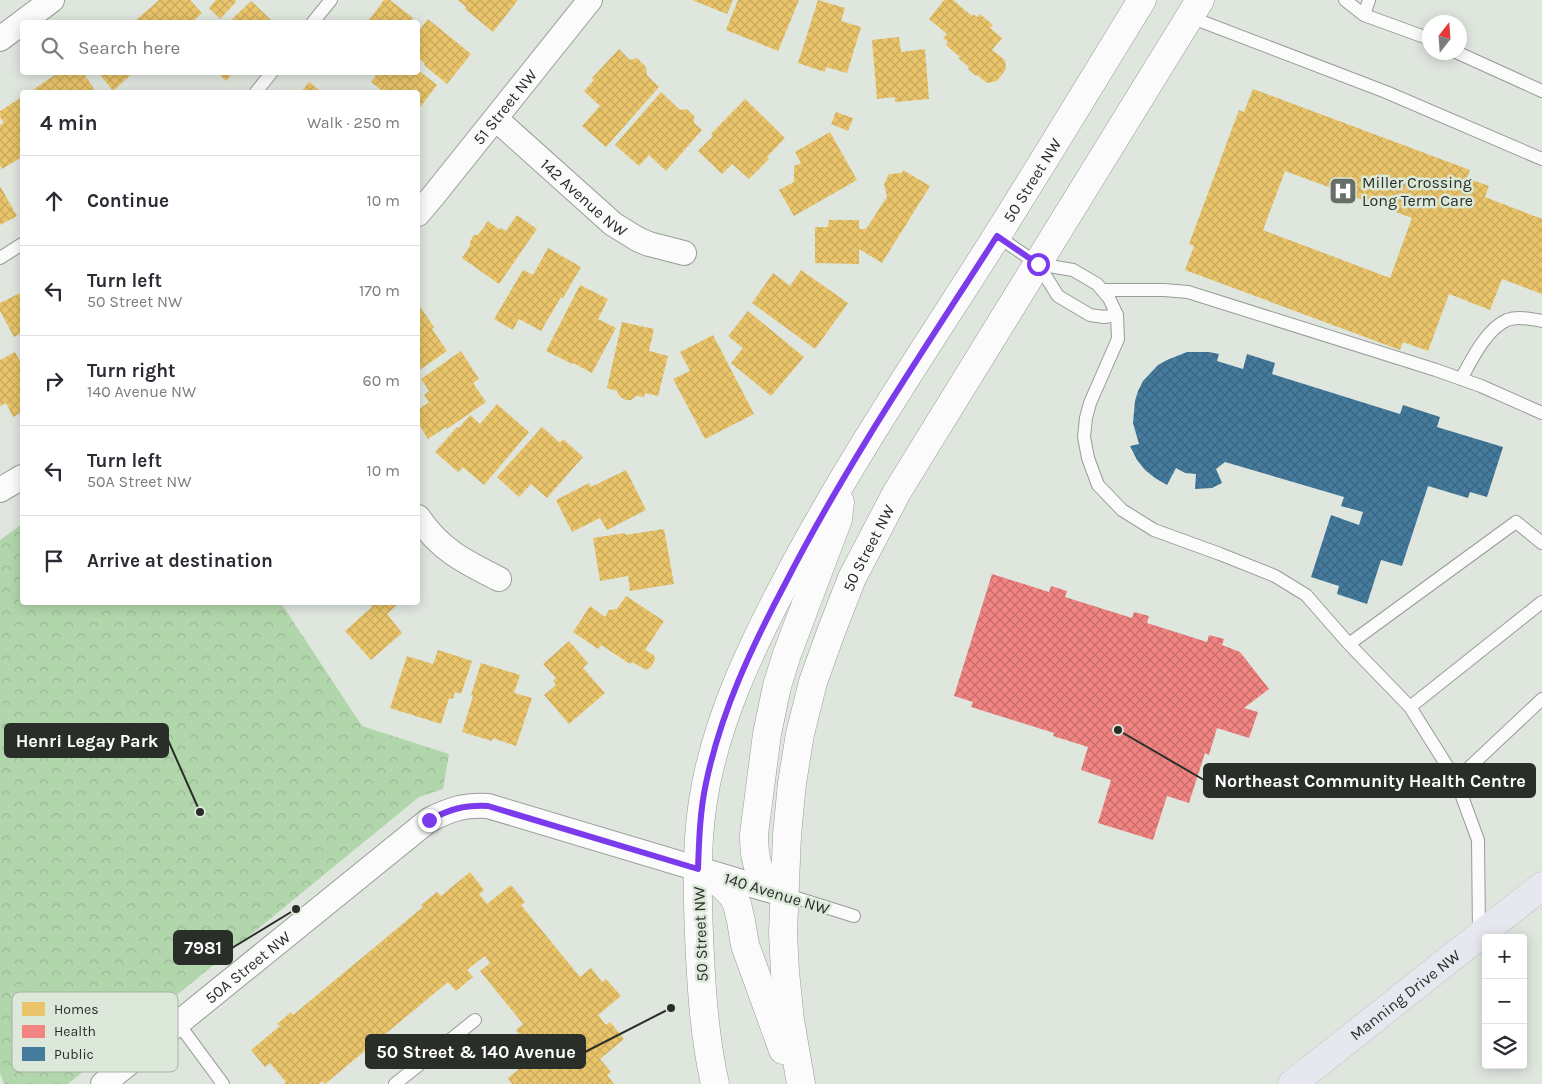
<!DOCTYPE html>
<meta charset="utf-8">
<style>
:root{--surface:#fff;--page:#f2f2f3;--text:#2b2b33;--muted:#7c7c81;--line:#e1e1e2}
body{margin:0;font-family:Karla,sans-serif;background:var(--page);color:var(--text)}
.controls{position:absolute;right:15px;bottom:15px;display:grid;overflow:hidden;border-radius:5px;box-shadow:0 2px 12px #0003}
.controls button{width:45px;height:45px;display:grid;place-items:center;padding:0;border:0;border-bottom:1px solid var(--line);background:var(--surface);color:var(--text);font:25px sans-serif}
.compass{position:absolute;left:1422px;top:15px;width:45px;height:45px;border-radius:50%;background:var(--surface);box-shadow:0 2px 12px #0003;rotate:17deg}
.stop{position:absolute;width:15px;height:15px;margin:-11px;border:4px solid #7c3aed;border-radius:50%;background:#fff}
.stop.end{background:#7c3aed;border-color:#fff;box-shadow:0 1px 5px #0008}
.list{margin:0;padding:0;list-style:none}
h2{display:flex;justify-content:space-between;align-items:center;height:65px;margin:0;padding:0 20px;font-size:21px}
h2 small{font-size:16px;font-weight:400;color:var(--muted)}
.list li{display:grid;grid-template-columns:32px 1fr auto;gap:15px;align-items:center;box-sizing:border-box;height:90px;padding:0 20px;border-top:1px solid var(--line)}
.list b{display:block;font-size:19px;white-space:nowrap}
.list p{margin:0;font-size:16px;white-space:nowrap;color:var(--muted)}
.list em{font-size:16px;font-style:normal;color:var(--muted)}
.icon{flex:none;width:28px;height:28px;fill:none;stroke:currentColor;stroke-width:2;stroke-linecap:round;stroke-linejoin:round}
.map{position:relative;flex:none;width:1542px;height:1084px;overflow:hidden}
.search{position:absolute;background:var(--surface);box-shadow:0 2px 12px #0003;left:20px;top:20px;width:400px;height:55px;display:flex;align-items:center;gap:12px;box-sizing:border-box;padding:0 18px;border-radius:5px;color:var(--muted);font-size:19px}
.panel{position:absolute;background:var(--surface);box-shadow:0 2px 12px #0003;left:20px;top:90px;width:400px;height:515px;border-radius:5px}
.map>svg:first-child{display:block}
.park{fill:url(#park-crowns)}
.homes{fill:url(#homes-cross-hatch);fill-rule:evenodd}
.health{fill:url(#health-cross-hatch)}
.public{fill:url(#public-cross-hatch)}
.lines{fill:none;stroke-linecap:round;stroke-linejoin:round}
.lane-casing{stroke:#989d97;stroke-width:14}
.street-casing{stroke:#989d97;stroke-width:26}
.secondary-casing{stroke:#989d97;stroke-width:29}
.primary-casing{stroke:#c1c4c0;stroke-width:29}
.lane{stroke:#fafbfa;stroke-width:12}
.street{stroke:#fafbfa;stroke-width:24}
.secondary{stroke:#fafbfa;stroke-width:28}
.primary{stroke:#e7e8ef;stroke-width:28}
.route{stroke:#7c3aed;stroke-width:6}
.labels{text-anchor:middle;stroke-width:5;stroke-linejoin:round;paint-order:stroke}
.street-label{font-size:16px;fill:#2a2e29;stroke:#dce9da}
.poi-label{font-size:16px;fill:#2a2e29;stroke:#dce9da;text-anchor:start}
.key{fill:#dce9da;stroke:#a7b1a5;stroke-width:1}
.key-label{font-size:14px;fill:#2a2e29}
.leader{fill:none;stroke:#2a2e29;stroke-width:2}
.callout-dot{fill:#2a2e29;stroke:#dce9da;stroke-width:2}
.callout{fill:#2a2e29;stroke:#2a2e29;stroke-width:2}
.callout-label{font-size:18px;text-anchor:middle;font-weight:bold;fill:#fff}
</style>
<div class="map">
<svg width="1542" height="1084" viewBox="0 0 1542 1084">
<defs>
<pattern id="park-crowns" width="20" height="18" patternUnits="userSpaceOnUse" patternTransform="scale(1.25)"><rect width="20" height="18" fill="#b2d6ac"/><path d="M2 6a3 3 0 1 1 6 0M12 15a3 3 0 1 1 6 0" fill="none" stroke="#99b894"/></pattern>
<pattern id="homes-cross-hatch" width="8" height="8" patternUnits="userSpaceOnUse" patternTransform="scale(1.25)"><rect width="8" height="8" fill="#e9c46a"/><path d="M0 0l8 8M0 8l8-8" fill="none" stroke="#c8a95c"/></pattern>
<pattern id="health-cross-hatch" width="8" height="8" patternUnits="userSpaceOnUse" patternTransform="scale(1.25)"><rect width="8" height="8" fill="#f28482"/><path d="M0 0l8 8M0 8l8-8" fill="none" stroke="#c46c6a"/></pattern>
<pattern id="public-cross-hatch" width="8" height="8" patternUnits="userSpaceOnUse" patternTransform="scale(1.25)"><rect width="8" height="8" fill="#457b9d"/><path d="M0 0l8 8M0 8l8-8" fill="none" stroke="#3a6580"/></pattern>
</defs>
<rect width="100%" height="100%" fill="#dfe6de"/>
<path class="park" d="M22,524v78l259,1 81,123 87,28 -6,35 -24,8 -351,287h-64l-4,-11v-533z"/>
<path class="homes" d="M159,0h31l12,13 -10,9h-56l-1,-1z
M216,0h19l1,2 -16,17 -11,-11z
M384,0h6l23,18 -4,4h-37l-3,-2z
M458,0h60l-25,32 -28,-23 1,-2z
M692,0h41l-6,14z
M738,0h61l-21,51 -52,-21z
M818,0l27,8 -4,13 20,6 -14,46 -21,-6 -1,5 -27,-9z
M944,0h9l19,16 1,-2 4,3 3,-3 13,11 -3,3 12,10 -10,12 13,10 1,9 -9,12 -10,2 -10,-8 -1,1 -8,-7 1,-2 -11,-9 2,-1 -14,-12 2,-3 -5,-4 4,-4 -18,-15z
M251,1l22,21h-44z
M428,19l43,35 -24,30 -23,-19 1,-1 -7,-7v-25z
M899,37l2,15 24,-3 4,50 -34,3v-5l-18,2 -5,-59z
M619,49l11,11 7,-2 9,9 1,8 12,12 -53,60 -24,-21 18,-20 -16,-15 10,-11 -2,-2z
M418,70l19,15 -19,25v-18h-34l-13,-10 7,-10h40z
M59,72h24l13,20h-66z
M98,72h36l-21,19z
M217,72h17l-8,9z
M309,82l13,10h-21z
M1253,89l217,81 -3,8 22,8 -4,11 57,22v75l-40,-15 -12,31 -41,-16 -21,57 -25,-9 -3,8 -215,-80 9,-24 -5,-2 50,-134 5,2zM1285,171l127,47 -22,60 -127,-48z
M661,92l19,18 7,-1 7,7v7l8,7 -36,41 -17,-16 -10,11 -24,-21z
M22,97v60l-20,12 -2,-4v-40l4,-2 -4,-6v-6z
M745,99l40,39 -18,19 2,2 -20,20 -17,-15 -10,10 -24,-23 15,-15 -2,-2z
M836,112l17,6 -5,13 -17,-7z
M830,132l27,48 -63,36 -15,-26 15,-8v-16l7,-3 -6,-11z
M903,170l27,16 -48,77 -23,-14v15l-44,-1v-36h13l1,-7h30v9h7l21,-32 -3,-13 5,-10 13,-1z
M0,186l17,30 -17,9z
M517,215l20,14 -38,55 -37,-26 8,-12v-4l4,-7h4l10,-14 12,9 1,-2 5,3z
M548,248l33,19 -18,31 -2,-1 -20,34 -22,-12 -6,11 -19,-11 29,-49 10,5z
M801,270l47,33 -33,46 -63,-46 21,-30 17,13z
M580,285l28,14 -10,20 18,9 -24,45 -19,-10 -1,1 -26,-13z
M22,292v41l-8,4 -14,-26v-8z
M418,304l16,23 -2,2 15,22 -29,20z
M748,311l56,46 -33,39 -40,-33 12,-15 -15,-12z
M622,322l32,7 -5,22 19,5 -10,40 -13,-3 -1,4 -8,-1 -5,4h-5l-6,-3 -3,-6 -10,-3z
M713,335l41,79 -49,25 -32,-60 17,-8 -10,-19z
M461,351l18,28 -6,4 13,19 -39,27 -1,-2 -18,12 -10,-16v-13l11,-8 -5,-7 5,-4 -8,-12z
M15,352l7,13v47l-9,5 -7,-14 -6,3v-46z
M497,404l32,28 -45,53 -21,-18 -5,5 -23,-20 22,-25 2,1 11,-13 10,9z
M542,427l18,16 3,-4 20,18 -36,41 -16,-14 -12,13 -22,-20z
M626,470l20,40 -39,20 -7,-12 -28,14 -16,-32 33,-17 2,4z
M664,529l10,55 -44,7 -2,-15 -28,5 -7,-43 32,-5v2z
M626,596l38,25 -19,29 9,5 1,5 -4,7 -5,3 -14,-8 -2,2 -29,-19 -3,4 -25,-17 17,-26 15,11 4,-7 8,-1z
M369,602h31l-13,12 15,19 -31,27 -26,-29 27,-24z
M569,641l19,22 -5,5 22,25 -36,31 -25,-29 12,-10 -3,-4 3,-3 -13,-14z
M438,650l34,11 -11,33 -6,-2 -2,7 -4,-1 -8,26 -51,-16 17,-52 26,8z
M481,663l39,12 -6,18 18,5 -16,48 -23,-8 -1,3 -30,-9 11,-36 -2,-1z
M470,872l14,18 -5,4 8,10 24,-19 14,17 -4,3 59,72 11,-9 11,14 4,-3 15,17 -23,19 8,10 4,-3 14,17 -24,20 11,13 -4,3 7,9h-102l-4,-6 29,-24 -2,-3 7,-6 -4,-4 -8,6 -14,-17 7,-6 -43,-53 10,-8 -5,-7 -18,14 6,7 -17,14 -8,-9 -123,102 -3,-3 -3,3h-35l2,-2 -16,-19 -5,4 -14,-17 29,-24 -3,-2 14,-12 2,3 130,-108 -2,-2 16,-13 4,4z"/>
<path class="health" d="M992,574l57,18 2,-6 16,5 -2,6 67,21 2,-6 15,4 -2,7 60,19 2,-7 15,4 -2,6 18,7 29,37 -25,19 14,4 -9,26 -32,-10 -8,27 -4,-2 -16,50 -22,-7 -14,44 -55,-17 13,-43 -30,-10 7,-23 -35,-11 1,-3 -83,-26 2,-5 -19,-6z"/>
<path class="public" d="M1187,352h22l10,2 -2,7 26,8 4,-15 28,9 -3,11 128,40 3,-9 37,12 -3,10 66,20 -16,50 -17,-5 -2,6 -40,-12 -26,80 -21,-6 -14,44 -30,-10 2,-8 -28,-9 20,-62 28,10 4,-13 -22,-6 3,-9 -119,-35 -9,7 6,14 -10,5 -17,1 1,-15 -11,-1 -9,-5 -9,17 -12,-7 -10,-8 -8,-10 -7,-14 9,-2 -6,-21 2,-22 3,-10 5,-10 15,-16 9,-5z"/>
<g class="lines">
<defs>
<path id="lane" d="M1345,0l19,15 66,24
M1364,15l5,-15
M1190,17l196,75 156,67
M313,22l18,-22
M1456,52l86,39
M256,92l16,-20
M997,236l41,28 20,32 32,19 14,2 13,-2
M0,258l22,-14
M1038,264l35,6 24,14 12,14 8,17 1,24 -28,64 -4,15 -2,19 4,21 10,27 24,25 32,20 66,24 55,22 31,19 43,49
M1102,290h62l24,2 248,78 45,16 61,27
M1461,379c10,-18 25,-50 46,-59 11,-4 24,-1 35,1
M1410,707l-61,-63 167,-122 26,21
M1456,780l86,-81
M784,894l70,22
M1479,934l-1,-94 -22,-60 -46,-73 132,-105
M178,1023l45,61
M395,1084l80,-64"/>
<g id="street">
<path d="M0,39l52,-39"/>
<path id="s1" d="M496,119l117,105 26,16 10,4 35,9"/>
<path id="s2" d="M418,214l16,-19 156,-195"/>
<path d="M0,490l22,-13"/>
<path d="M418,517c22,33 47,45 81,62"/>
<path id="s3" d="M103,1084l326,-264c22,-11 34,-15 59,-14l294,88"/>
</g>
<g id="secondary">
<path d="M698,869l21,13 13,13 5,9 4,17 4,24 38,105"/>
<path d="M784,894c-6,-4 -15,-9 -19,-14 -10,-13 -11,-31 -11,-46l13,-100 10,-48 10,-32 51,-135 2,-17"/>
<path id="s4" d="M715,1084c-11,-49 -14,-100 -16,-150 -2,-50 -3,-101 7,-150 14,-70 44,-134 77,-197 51,-98 111,-191 171,-284 65,-100 126,-202 188,-303"/>
<path id="s5" d="M801,1084l-11,-64 -5,-48 -2,-39 4,-98 5,-52 8,-49 13,-52 18,-50 21,-54 45,-86 303,-492"/>
</g>
<g id="primary">
<path id="s6" d="M1292,1084l250,-198"/>
</g>
</defs>
<use href="#lane" class="lane-casing"/>
<use href="#street" class="street-casing"/>
<use href="#secondary" class="secondary-casing"/>
<use href="#primary" class="primary-casing"/>
<use href="#lane" class="lane"/>
<use href="#street" class="street"/>
<use href="#secondary" class="secondary"/>
<use href="#primary" class="primary"/>
</g>
<g class="lines">
<path class="route" d="M429,820c22,-11 34,-15 59,-14l210,63c1,-29 2,-58 8,-86 15,-71 45,-135 79,-199 62,-121 139,-234 212,-348l41,28"/>
</g>
<defs>
<symbol id="hospital-square" viewBox="-11 -11 22 22"><rect x="-9" y="-9" width="18" height="18" rx="4" fill="#696e68" stroke="#dce9da"/><path d="M-5-5h3v3.5h4V-5h3V5h-3V1.5h-4V5h-3Z" fill="#fff"/></symbol>
</defs>
<g fill-rule="evenodd">
<use href="#hospital-square" x="1327" y="175" width="32" height="32"/>
</g>
<g class="labels">
<g class="street-label">
<text dy="6" stroke="none"><textPath href="#s2" startOffset="138">51 Street NW</textPath></text>
<text dy="6" stroke="none"><textPath href="#s4" startOffset="991">50 Street NW</textPath></text>
<text dy="6" stroke="none"><textPath href="#s1" startOffset="118">142 Avenue NW</textPath></text>
<text dy="6" stroke="none"><textPath href="#s5" startOffset="551">50 Street NW</textPath></text>
<text transform="translate(777 893) rotate(17)" y="6">140 Avenue NW</text>
<text transform="translate(700 934) rotate(-92)" y="6">50 Street NW</text>
<text dy="6" stroke="none"><textPath href="#s3" startOffset="186">50A Street NW</textPath></text>
<text dy="6" stroke="none"><textPath href="#s6" startOffset="144">Manning Drive NW</textPath></text>
</g>
<g class="poi-label">
<text x="1362" y="188">Miller Crossing<tspan x="1362" dy="18">Long Term Care</tspan></text>
</g>
</g>
<rect x="12" y="992" width="166" height="80" rx="8" class="key"/>
<rect x="22" y="1002" width="23" height="14" fill="#e9c46a"/>
<rect x="22" y="1025" width="23" height="13" fill="#f28482"/>
<rect x="22" y="1047" width="23" height="14" fill="#457b9d"/>
<g class="key-label">
<text x="54" y="1014">Homes</text>
<text x="54" y="1036">Health</text>
<text x="54" y="1059">Public</text>
</g>
<path class="leader" d="M200 812L168 740M1118 730L1204 780M296 909L232 948M671 1008L585 1052"/>
<g class="callout-dot">
<circle cx="200" cy="812" r="5"/>
<circle cx="1118" cy="730" r="5"/>
<circle cx="296" cy="909" r="5"/>
<circle cx="671" cy="1008" r="5"/>
</g>
<g class="callout">
<rect x="5" y="724" width="163" height="33" rx="5"/>
<rect x="1204" y="764" width="331" height="33" rx="5"/>
<rect x="174" y="931" width="58" height="33" rx="5"/>
<rect x="366" y="1035" width="219" height="33" rx="5"/>
</g>
<g class="callout-label">
<text x="87" y="747">Henri Legay Park</text>
<text x="1370" y="787">Northeast Community Health Centre</text>
<text x="203" y="954">7981</text>
<text x="476" y="1058">50 Street &amp; 140 Avenue</text>
</g>
</svg>
<div class="controls">
<button>+</button>
<button>−</button>
<button><svg class="icon" aria-label="layers" viewBox="0 0 24 24"><path d="M12 4l9 5-9 5-9-5zM3 14l9 5 9-5"/></svg></button>
</div>
<svg class="compass" viewBox="-18 -18 36 36"><path d="M0-13l5 13h-10z" fill="#e53935"/><path d="M0 13l5-13h-10z" fill="#7c7c81"/></svg>
<div class="stop" style="left:1038px;top:264px"></div>
<div class="stop end" style="left:429px;top:820px"></div>
<div class="search"><svg class="icon" aria-label="search" viewBox="0 0 24 24"><circle cx="10" cy="10" r="6"/><path d="M15 15l6 6"/></svg>Search here</div>
<section class="panel">
<h2>4 min<small>Walk · 250 m</small></h2>
<ul class="list">
<li><svg class="icon" aria-label="ahead" viewBox="0 0 24 24"><path d="M12 20V5M6 11l6-6 6 6"/></svg><div><b>Continue</b></div><em>10 m</em></li>
<li><svg class="icon" aria-label="left" viewBox="0 0 24 24"><path d="M17 20v-9H6M10 6l-5 5 5 5"/></svg><div><b>Turn left</b><p>50 Street NW</p></div><em>170 m</em></li>
<li><svg class="icon" aria-label="right" viewBox="0 0 24 24"><path d="M7 20v-9h11M14 6l5 5-5 5"/></svg><div><b>Turn right</b><p>140 Avenue NW</p></div><em>60 m</em></li>
<li><svg class="icon" aria-label="left" viewBox="0 0 24 24"><path d="M17 20v-9H6M10 6l-5 5 5 5"/></svg><div><b>Turn left</b><p>50A Street NW</p></div><em>10 m</em></li>
<li><svg class="icon" aria-label="arrive" viewBox="0 0 24 24"><path d="M6 21V4h12l-3 4 3 4H6"/></svg><div><b>Arrive at destination</b></div></li>
</ul>
</section>
</div>
